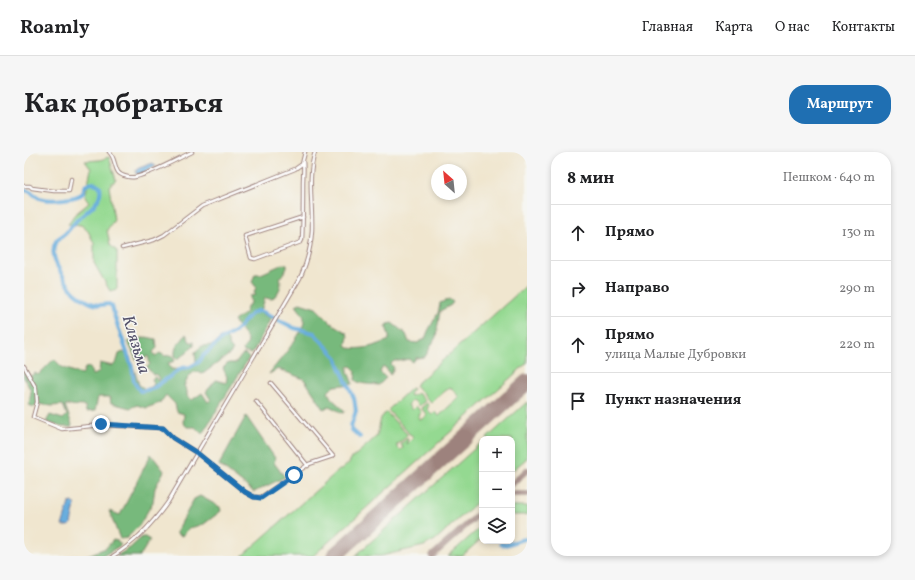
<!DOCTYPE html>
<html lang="ru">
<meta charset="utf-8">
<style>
:root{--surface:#fff;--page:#f6f6f6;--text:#202124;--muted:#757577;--line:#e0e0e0;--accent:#1f6fb2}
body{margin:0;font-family:Vollkorn,serif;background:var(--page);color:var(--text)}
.controls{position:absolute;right:12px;bottom:12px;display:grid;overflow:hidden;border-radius:8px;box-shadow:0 2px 6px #0003}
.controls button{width:36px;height:36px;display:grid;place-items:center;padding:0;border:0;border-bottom:1px solid var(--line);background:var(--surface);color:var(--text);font:20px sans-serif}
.compass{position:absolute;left:407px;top:12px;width:36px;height:36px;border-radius:50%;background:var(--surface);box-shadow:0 2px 6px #0003;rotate:333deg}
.stop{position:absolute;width:12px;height:12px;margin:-9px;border:3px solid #1f6fb2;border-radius:50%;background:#fff}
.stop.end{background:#1f6fb2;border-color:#fff;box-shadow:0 1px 4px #0008}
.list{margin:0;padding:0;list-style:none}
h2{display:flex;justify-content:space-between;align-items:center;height:52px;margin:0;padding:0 16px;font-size:17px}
h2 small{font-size:13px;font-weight:400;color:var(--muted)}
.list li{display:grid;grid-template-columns:26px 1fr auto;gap:12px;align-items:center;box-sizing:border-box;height:56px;padding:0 16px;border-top:1px solid var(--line)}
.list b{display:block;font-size:15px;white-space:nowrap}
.list p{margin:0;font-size:13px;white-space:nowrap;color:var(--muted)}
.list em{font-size:13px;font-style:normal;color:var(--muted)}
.icon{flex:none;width:22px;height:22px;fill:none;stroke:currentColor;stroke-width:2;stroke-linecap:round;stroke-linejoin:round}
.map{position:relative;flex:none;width:503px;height:404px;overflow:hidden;border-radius:16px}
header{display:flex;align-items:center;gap:24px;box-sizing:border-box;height:56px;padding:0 20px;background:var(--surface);border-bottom:1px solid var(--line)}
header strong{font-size:19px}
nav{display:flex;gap:22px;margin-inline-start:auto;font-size:14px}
.intro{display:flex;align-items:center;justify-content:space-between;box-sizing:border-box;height:96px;padding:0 24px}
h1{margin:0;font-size:28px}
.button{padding:10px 18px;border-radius:16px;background:var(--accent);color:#fff;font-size:14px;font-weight:700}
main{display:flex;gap:24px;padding:0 24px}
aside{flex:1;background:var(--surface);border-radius:16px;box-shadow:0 2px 6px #0003}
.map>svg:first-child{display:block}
.green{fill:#94d991;stroke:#6f7c5e}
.forest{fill:#77b97b;stroke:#606c53}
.water{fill:#68adde;stroke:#596684}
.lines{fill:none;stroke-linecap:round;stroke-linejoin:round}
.river{stroke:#68adde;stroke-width:4}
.taxiway{stroke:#9d827d;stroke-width:6}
.runway{stroke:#9d827d;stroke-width:16}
.minor-casing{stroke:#9d827d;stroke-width:4.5}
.minor{stroke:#fff;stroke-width:2.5}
.route{stroke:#1f6fb2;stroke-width:5}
.labels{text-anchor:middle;stroke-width:3;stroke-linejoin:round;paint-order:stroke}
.water-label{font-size:17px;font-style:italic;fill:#54516a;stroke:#f6f6f2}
</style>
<header>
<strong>Roamly</strong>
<nav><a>Главная</a><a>Карта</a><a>О нас</a><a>Контакты</a></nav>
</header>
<div class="intro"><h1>Как добраться</h1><a class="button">Маршрут</a></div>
<main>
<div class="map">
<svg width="503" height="404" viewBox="0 0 503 404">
<rect width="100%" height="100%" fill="#f6f6f2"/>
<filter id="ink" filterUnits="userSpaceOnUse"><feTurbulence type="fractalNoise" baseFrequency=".025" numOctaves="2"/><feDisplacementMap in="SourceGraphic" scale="8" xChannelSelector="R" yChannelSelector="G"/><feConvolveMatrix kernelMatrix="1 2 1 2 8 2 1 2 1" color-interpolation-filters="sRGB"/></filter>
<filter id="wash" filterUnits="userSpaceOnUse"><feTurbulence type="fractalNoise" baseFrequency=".012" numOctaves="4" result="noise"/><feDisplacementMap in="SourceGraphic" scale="16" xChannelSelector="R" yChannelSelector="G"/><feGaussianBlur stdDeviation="0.9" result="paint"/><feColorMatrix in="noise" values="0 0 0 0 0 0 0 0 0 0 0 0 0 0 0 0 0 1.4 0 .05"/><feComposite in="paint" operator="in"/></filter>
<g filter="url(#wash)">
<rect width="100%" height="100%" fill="#f0e6cf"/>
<path class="green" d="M85,5l7,23 -7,6 5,34 -7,10 3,15 7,6v38l-7,2 -16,-28v-20l-6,-12 -7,-6 -13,-1 6,-9 15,-12 -4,-6 6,-28 -6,-8 15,-1z
M503,133v78l-214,193h-71l97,-86h2l9,-8v-2l27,-24 4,-18 5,-6 21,22v2l-11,10 4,4 3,-2 -2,-4 5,-5h2l-1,5 6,-6 -25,-28 23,-22 2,1 -4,5 2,2 7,-3 7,8 -6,5 -6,-6 -5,5 4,5 4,-4 5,6 -3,3 2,4h2l5,-4 -6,-7 6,-5 2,2 -2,4 5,5 3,-2 4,4 20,-19 -9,-10 -19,16 -16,-18z
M503,250v56l-15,13v-32h-26z
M458,290v56l-47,42 -11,6 -43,10h-26z
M488,354h15v9h-15z
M458,374v12l-20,18h-14z"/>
<path class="forest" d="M259,112l4,1v3l-7,10c3,8 -2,16 -8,21l-7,-1 -4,13 1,3 9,4 -19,36 -8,-2 -1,-3 5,-6c-2,-10 -9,-13 -14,-22l11,-8 3,-8 3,-2 -1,-7 6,-1 -2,-2 2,-6 -4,-5 3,-8h6z
M425,147l4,3 -2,3 -11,6 -4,26 -11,20 -9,1 -3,4 -5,-3 -8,2h-6l-3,3 3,4 -4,7 -4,-7 -3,-1 -3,5 6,6 -7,7c-7,-1 -19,0 -24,-5l1,-9 -5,-5 -3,1v5l5,12 -19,2 -6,6 3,6 13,12 1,2 -2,1 -14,-7 -5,3 -20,-30 -26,-10 -9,5c8,-11 35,-41 35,-53 1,-7 -5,-10 -8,-16l4,-2 16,5 15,15 16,10 1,4 -2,8 2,3c14,2 28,-2 41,-8v-5l-3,-8 2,-3 4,-1 14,11 3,8 8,1 8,-4 3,-8 10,-18 2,-10z
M162,182l4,8h4v4l-16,13 -3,-3c-1,-13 6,-12 11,-22z
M122,185l10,2 1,9 -4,4 2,4 5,-3 5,3 7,-1 3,6 -7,2 3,6 13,1 12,-8 -1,-10 7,-6 11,-1 8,-8 6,2 3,8 3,3 -3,4 -26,19 -10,-1 -5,4 -5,10 3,5v5l5,4 10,-7 6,9 3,-2 -5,-8 10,-12 10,3 1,-6 -4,-9 5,-5h8l6,-8 3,-1 4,4 -47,76 -7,-7h-8l-4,-4 1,-9 -7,-2 -2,-8 -9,-9 -6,8 -14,5 -9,-3 -7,3 -19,-5 -1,-6h-12l-3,14 -9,1 -1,-6 -20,-1 7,20 -1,2h-9l-16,-5 4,-7 13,4 4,-4 -4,-10 -11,1 -14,-2 -4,3 -5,-2 2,-14 -7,-14v-8l5,7 4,-1 2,-2 3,2 16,-16 8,8 20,8 3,-7 5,-1 2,8 4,-1 3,-2 1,-9 13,3 4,-5 2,-7 4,-2 7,4 9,29 6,4 6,-2 3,-3 -2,-5 3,-2 3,4 2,-2 -3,-5 -4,1 -6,-8 3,-3 -2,-8 -5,3h-7l-8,-17z
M222,264l29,42 -1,5 11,14 -31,15 -35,-27z
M127,302l13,17 -9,17 -2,14 -14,24 -12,12 -7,1 -11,-28 11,4z
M176,344l20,11 1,4 -17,13 -14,4 -8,8 -5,-2v-3l17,-32z
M118,385h3l5,3 -10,16h-24l14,-8z
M89,388l5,1 3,4 -18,11h-18l21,-8z"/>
<path class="water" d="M129,11l3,3 -15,8h-5v-4l3,-2z
M49,350l2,3 -4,19 -2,2h-7l7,-23z"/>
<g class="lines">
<path class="river" d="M0,38c8,0 11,8 19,9 8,2 34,0 40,-6 1,-2 1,-4 1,-6 5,-5 11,-5 16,-1 3,16 -12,24 -23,34 -4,4 -7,9 -12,14 -3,2 -7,4 -9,7 -6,10 0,24 5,32 5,7 8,15 14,20 6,5 17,12 25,12 3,0 6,-1 9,-1l3,2 3,12 17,49 2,15 6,9 12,-2 30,-21 8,-1 9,-5 4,-6 19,-17 14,-8 16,-18 6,-2 5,1 31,16 20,5 22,24 6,15 12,26 2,13 -5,15 1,4 8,7
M477,392c9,3 17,-6 26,-5"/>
<path class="taxiway" d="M499,233l4,-2
M488,332l15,-14
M488,342h15
M408,404l50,-45"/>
<path class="runway" d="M310,404l193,-174"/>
</g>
</g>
<g filter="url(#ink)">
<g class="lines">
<defs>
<path id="minor" d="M85,0c6,5 5,14 9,20 3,4 12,6 17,5 18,-4 40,-17 57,-25
M279,9c1,8 0,15 0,22 0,19 0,38 -1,57l-1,2 -46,17 -4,-1 -6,-22 58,-19
M0,34h6l2,2 22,3h15l2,-12
M98,96l32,-8 10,-5 38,-29 93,-37 7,-5 3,-12
M0,214l12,22 1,14 -4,15 29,12 39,-4 62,3 10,10 24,15 48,39 9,5h7l48,-33 24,-8 -62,-73
M232,249l52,65
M89,404c23,-14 40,-33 55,-54l132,-224c7,-15 11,-31 12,-48 1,-25 -5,-54 3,-78"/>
</defs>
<use href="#minor" class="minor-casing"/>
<use href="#minor" class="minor"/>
</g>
</g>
<g class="lines" filter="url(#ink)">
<path class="route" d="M77,272l62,4 10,10 24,15 48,39 9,5 7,1 33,-23"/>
</g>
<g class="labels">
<g class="water-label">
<text transform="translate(113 192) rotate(73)" y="6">Клязьма</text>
</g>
</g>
</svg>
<div class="controls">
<button>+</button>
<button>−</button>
<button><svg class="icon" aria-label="layers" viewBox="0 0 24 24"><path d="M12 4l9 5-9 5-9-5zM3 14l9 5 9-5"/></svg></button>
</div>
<svg class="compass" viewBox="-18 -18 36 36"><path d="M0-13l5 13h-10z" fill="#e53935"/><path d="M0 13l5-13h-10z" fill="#757577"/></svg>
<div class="stop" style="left:270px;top:323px"></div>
<div class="stop end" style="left:77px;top:272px"></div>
</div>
<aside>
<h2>8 мин<small>Пешком · 640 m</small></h2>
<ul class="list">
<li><svg class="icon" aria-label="ahead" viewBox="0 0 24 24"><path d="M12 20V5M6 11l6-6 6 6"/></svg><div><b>Прямо</b></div><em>130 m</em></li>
<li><svg class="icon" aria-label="right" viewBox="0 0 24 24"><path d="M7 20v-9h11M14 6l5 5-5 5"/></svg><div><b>Направо</b></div><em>290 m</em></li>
<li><svg class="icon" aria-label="ahead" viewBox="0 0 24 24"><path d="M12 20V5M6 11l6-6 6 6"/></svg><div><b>Прямо</b><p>улица Малые Дубровки</p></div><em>220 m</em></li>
<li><svg class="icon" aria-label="arrive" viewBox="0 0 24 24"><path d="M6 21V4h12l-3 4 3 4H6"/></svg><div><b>Пункт назначения</b></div></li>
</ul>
</aside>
</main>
